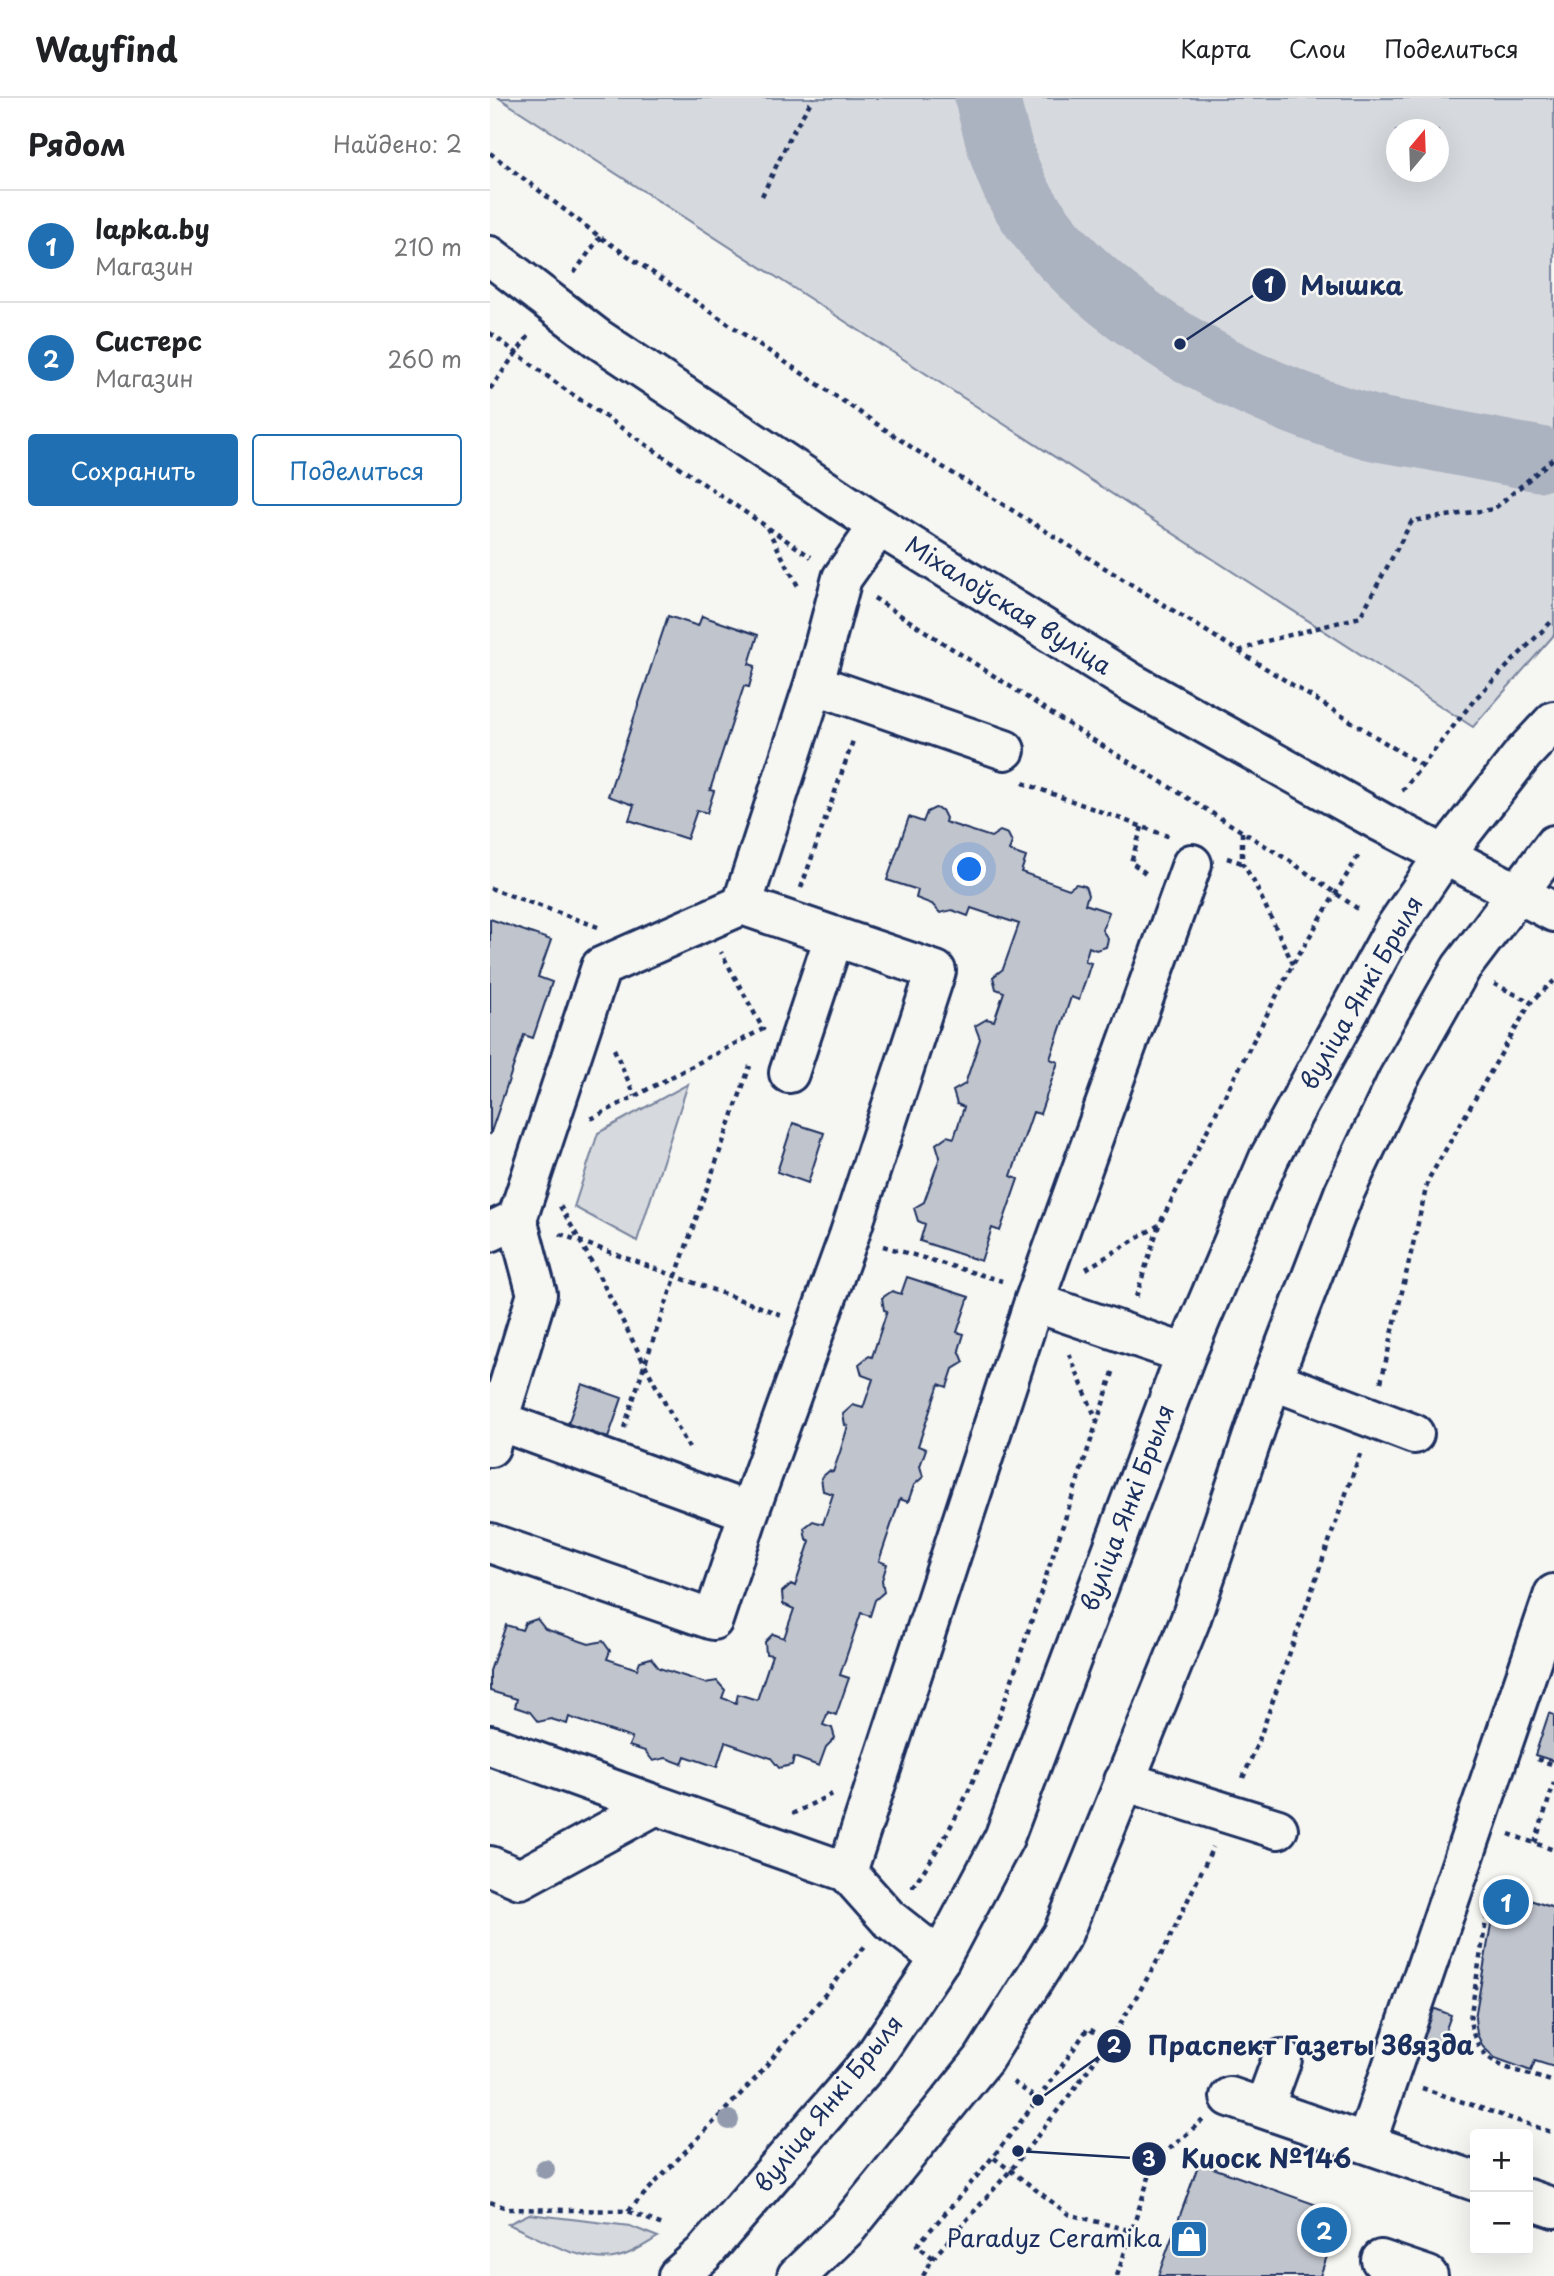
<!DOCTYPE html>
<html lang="ru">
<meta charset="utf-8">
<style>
:root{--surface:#fff;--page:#f2f2f2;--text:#202124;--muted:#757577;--line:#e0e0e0;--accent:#1f6fb2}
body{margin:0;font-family:"Playpen Sans",sans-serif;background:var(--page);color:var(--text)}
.controls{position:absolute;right:21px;bottom:21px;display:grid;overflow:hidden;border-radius:7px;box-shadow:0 7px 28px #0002}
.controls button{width:63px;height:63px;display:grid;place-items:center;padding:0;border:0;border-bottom:2px solid var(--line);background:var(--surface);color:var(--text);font:35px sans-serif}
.compass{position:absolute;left:896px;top:21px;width:63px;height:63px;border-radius:50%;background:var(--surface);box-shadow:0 7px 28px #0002;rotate:19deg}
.you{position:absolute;left:480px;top:772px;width:24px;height:24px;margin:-18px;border:5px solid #fff;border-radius:50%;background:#1a73e8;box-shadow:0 0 0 10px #1a73e833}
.badge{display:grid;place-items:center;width:46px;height:46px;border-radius:50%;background:var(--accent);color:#fff;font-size:23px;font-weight:700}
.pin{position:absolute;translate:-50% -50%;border:4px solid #fff;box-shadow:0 2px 7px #0006}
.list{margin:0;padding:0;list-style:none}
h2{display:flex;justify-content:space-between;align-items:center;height:91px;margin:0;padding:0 28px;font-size:30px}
h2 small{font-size:23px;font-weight:400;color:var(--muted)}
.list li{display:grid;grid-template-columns:46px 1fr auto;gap:21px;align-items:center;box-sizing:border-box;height:112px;padding:0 28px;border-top:2px solid var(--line)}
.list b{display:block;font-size:26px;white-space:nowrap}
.list p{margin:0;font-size:23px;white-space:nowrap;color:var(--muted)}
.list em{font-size:23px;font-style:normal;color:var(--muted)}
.actions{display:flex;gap:14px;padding:21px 28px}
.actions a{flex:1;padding:16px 0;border:2px solid var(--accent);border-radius:7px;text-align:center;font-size:24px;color:var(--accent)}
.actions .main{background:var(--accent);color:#fff}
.map{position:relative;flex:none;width:1064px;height:2178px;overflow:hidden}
header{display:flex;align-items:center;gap:42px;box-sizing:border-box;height:98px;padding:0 35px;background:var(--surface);border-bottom:2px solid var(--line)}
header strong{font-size:33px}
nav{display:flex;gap:38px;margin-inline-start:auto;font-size:24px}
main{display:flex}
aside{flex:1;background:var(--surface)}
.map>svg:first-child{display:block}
.green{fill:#d6d9dd;stroke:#78849e;stroke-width:2;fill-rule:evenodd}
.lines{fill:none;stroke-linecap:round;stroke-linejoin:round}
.river{stroke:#abb2c0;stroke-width:65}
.building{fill:#c0c4cd;stroke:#1b2f5e;stroke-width:2}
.minor-casing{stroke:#1b2f5e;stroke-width:44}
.major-casing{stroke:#1b2f5e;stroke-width:44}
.path{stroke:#1b2f5e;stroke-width:4.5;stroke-dasharray:5 5;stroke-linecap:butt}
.minor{stroke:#f6f6f2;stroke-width:38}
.major{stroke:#f6f6f2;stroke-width:38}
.tree{fill:#929bae}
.labels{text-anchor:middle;stroke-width:5;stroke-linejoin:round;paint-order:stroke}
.street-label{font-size:24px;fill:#1b2f5e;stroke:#f6f6f2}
.poi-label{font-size:24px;fill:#1b2f5e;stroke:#f6f6f2;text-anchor:end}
.leader{fill:none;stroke:#1b2f5e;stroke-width:2.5}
.callout-dot{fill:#1b2f5e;stroke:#f6f6f2;stroke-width:2.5}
.mark-label{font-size:21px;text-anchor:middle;font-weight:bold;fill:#fff}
.callout-label{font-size:26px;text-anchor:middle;font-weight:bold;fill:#1b2f5e;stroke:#f6f6f2;stroke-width:5;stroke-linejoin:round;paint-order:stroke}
</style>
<header>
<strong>Wayfind</strong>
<nav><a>Карта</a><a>Слои</a><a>Поделиться</a></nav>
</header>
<main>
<aside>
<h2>Рядом<small>Найдено: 2</small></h2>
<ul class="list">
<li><span class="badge">1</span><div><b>lapka.by</b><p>Магазин</p></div><em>210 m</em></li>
<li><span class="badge">2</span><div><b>Систерс</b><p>Магазин</p></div><em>260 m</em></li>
</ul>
<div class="actions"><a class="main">Сохранить</a><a>Поделиться</a></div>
</aside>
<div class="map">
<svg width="1064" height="2178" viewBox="0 0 1064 2178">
<rect width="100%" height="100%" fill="#f6f6f2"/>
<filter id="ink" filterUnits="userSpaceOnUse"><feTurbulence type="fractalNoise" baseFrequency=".0143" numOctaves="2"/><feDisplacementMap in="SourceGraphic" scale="14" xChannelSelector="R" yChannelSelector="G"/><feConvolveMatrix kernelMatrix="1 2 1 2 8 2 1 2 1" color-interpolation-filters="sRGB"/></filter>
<g filter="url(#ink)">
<path class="green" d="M9,0h1055v537l-81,92zM906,32h42v42h-42z
M198,986l-51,157 -63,-34 24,-74z
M39,2116l101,12 28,11c-12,7 -26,17 -40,20 -32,9 -80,-20 -110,-33z"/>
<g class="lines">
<path class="river" d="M497,0c9,35 17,73 37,105 67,107 220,189 339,222 19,6 39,8 58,11 40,8 80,16 119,23"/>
</g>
<path class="building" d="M178,518l30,10 4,-10 56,19 -9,29 6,2 -6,21 -5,-1 -34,104 4,1 -7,22 -10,-3 -10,29 -58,-19 5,-15 -26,-9z
M445,710l7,2 4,8 -1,4 46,15 9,-6 8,3 4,8 -3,9 17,6 -5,15 48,17 7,-5 9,2 3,9 -3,9 24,8 -7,18 6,9 -2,8 -10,3 -7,-3 -4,14 6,2 -12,37 -8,-3 -21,62 8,3 -18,52 -7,-2 -22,64 7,3 -18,52 -8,-3 -11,33 -61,-20 5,-17 -7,-3 -4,-13 10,-6 16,-45 -4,-13 11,-8 7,2 10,-31 -7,-3 -4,-13 12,-7 15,-45 -5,-13 12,-7 7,2 10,-29 -8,-3 -3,-12 10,-8 16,-45 -48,-16 -3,8 -16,-6 -12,3 -8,-9 -16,-6 2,-8 -31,-10 22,-63 14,5 4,-10z
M0,821l61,21 -13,37 14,5 -19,56 -9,-3 -34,100z
M303,1025l31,10 -16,50 -31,-11z
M417,1179l62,20 -12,35 7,2 -5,16 5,12 -11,7 -6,18 -8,-3 -21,62 8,3 -6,17 3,11 -9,8 -6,17 -8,-3 -21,62 8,3 -5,16 2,12 -9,8 -5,16 -9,-3 -21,62 9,3 -13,37 -8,-3 -5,13 9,3 3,10 -9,9 -7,19 -25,-9 -2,8 -13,3 -8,-10 -46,-16 -8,25 -32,-11 -3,8 -16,-6 -13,3 -8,-10 -16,-5 3,-8 -63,-21 -2,7 -16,-5 -13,3 -8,-10 -15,-5 2,-8 -27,-8v-20l16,-46 16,5 3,-7 12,-4 8,10 44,15 14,-3 7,10 -3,8 30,10 3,-8 11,-3 8,10 46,15 12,-2 8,9 -3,8 14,5 2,-9 19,6 15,-45 -6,-1 -1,-12 8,-8 11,4 10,-29 -11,-5 -1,-12 9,-8 4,2 15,-45 -4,-2 -2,-11 9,-7 10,3 10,-30 -10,-3 -2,-13 8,-7 4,1 7,-20 8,-26 -3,-1 -2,-11 10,-9 10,3 10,-29 -11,-4 -3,-11 10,-8 3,1 15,-46 -3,-1 -2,-12 10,-7 9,3z
M92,1286l40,14 -14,40 -40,-14z
M1059,1615l5,2v46l-19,-6z
M1007,1791l57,19v159l-19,-6 -4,10 -36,-13 -12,-11 -6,-13 -2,-16z
M943,1910l18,7 -11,31 -18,-6z
M709,2065l143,51 -22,62h-162z"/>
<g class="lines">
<defs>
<path id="minor" d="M0,158l107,82 282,188 251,156 251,140 173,90
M324,586l191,66
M252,807l72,-221 28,-106 37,-52
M299,975l45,-136
M0,1134l27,-13 84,-252 141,-62 194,66 -87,265 -100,276 -36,108 -223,-77
M544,1204l152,52
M782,1282l142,54
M9,1323l250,91
M0,1349l47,-153 -20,-75
M0,1647l166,60
M634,1683l154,48
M0,1768l30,13 136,-74 191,67 187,-570 158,-438
M357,1774l41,46 52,41
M740,1999l245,84
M774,2010l18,-49
M876,2045l188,-549
M1038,2101l26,9
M891,2162l47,16"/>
<path id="major" d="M188,2178l26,-23 170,-196 66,-98 64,-121 182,-484 83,-196 124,-227 52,-77 78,-100 31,-33
M307,2178l50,-48 136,-168 80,-127 127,-312 82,-241 72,-187 54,-114 63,-111 93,-123"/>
</defs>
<use href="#minor" class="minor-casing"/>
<use href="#major" class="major-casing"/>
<path class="path" d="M0,55l110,84 314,212 507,316
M272,98l29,-61 22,-37
M84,175l26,-36
M0,235l73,55 248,169
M0,291l40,-55
M277,430l32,60
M384,500l211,137 205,126 71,50
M749,553l24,-9 97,-25 52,-96 82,-12 60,-51
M533,685l147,54
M912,693l73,-92 79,-80
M652,729l-11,35 17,13
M752,734v31l11,17 40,84
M737,760l15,5
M0,790l108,39
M311,790l53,-150
M1004,886l37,18
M124,951l21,47
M101,1021l172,-90 -42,-77
M70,1108c46,78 85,162 129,242
M70,1136l222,81
M393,1148l119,35
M596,1171l73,-44
M646,1199l23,-72 60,-118 74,-143 67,-111
M579,1256l28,67
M891,1284l47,-202 103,-178 23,-21
M134,1330l20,-62 106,-300
M1047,1661l17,6
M753,1680l16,-38 101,-286
M302,1716l40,-20
M1019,1736l45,16
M1045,1745l19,-60
M422,1789c62,-83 92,-183 124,-280 26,-80 53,-159 78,-238
M997,1817l-17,104c7,50 42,49 84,63
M523,1984l25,18
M932,1990l132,45
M504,2060l74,56 64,17
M0,2104l19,7 119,2 37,15
M138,2113l128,-133 109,-132
M443,2160l-16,-13c64,-71 118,-138 171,-217l21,14
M433,2178l10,-18 77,-87 62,-79 46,-64 48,-82 47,-99
M627,2178l37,-114 49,-42"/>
<use href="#minor" class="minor"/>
<use href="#major" class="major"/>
</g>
<g class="tree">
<circle cx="239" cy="2022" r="10"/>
<circle cx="55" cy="2071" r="10"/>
</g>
</g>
<defs>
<symbol id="shop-square" viewBox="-11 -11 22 22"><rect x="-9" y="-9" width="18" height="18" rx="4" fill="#1f6fb2" stroke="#f6f6f2"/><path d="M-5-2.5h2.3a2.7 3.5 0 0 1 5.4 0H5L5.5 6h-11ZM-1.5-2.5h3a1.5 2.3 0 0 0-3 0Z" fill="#fff"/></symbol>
</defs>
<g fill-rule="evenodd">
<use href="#shop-square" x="677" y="2119" width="44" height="44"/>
</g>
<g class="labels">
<g class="street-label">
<text transform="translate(518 508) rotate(32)" y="8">Міхалоўская вуліца</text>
<text transform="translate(872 895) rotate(-60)" y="8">вуліца Янкі Брыля</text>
<text transform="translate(638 1410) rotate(-69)" y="8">вуліца Янкі Брыля</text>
<text transform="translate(339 2006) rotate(-51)" y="8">вуліца Янкі Брыля</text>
</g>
<g class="poi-label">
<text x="672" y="2149">Paradyz Ceramika</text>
</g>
</g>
<path class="leader" d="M690 246L779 187M548 2002L624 1948M528 2053L659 2061"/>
<g class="callout-dot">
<circle cx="690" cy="246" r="7"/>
<circle cx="548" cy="2002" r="7"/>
<circle cx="528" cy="2053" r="7"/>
<circle cx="779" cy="187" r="18"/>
<circle cx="624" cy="1948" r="18"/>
<circle cx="659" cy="2061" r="18"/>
</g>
<g class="mark-label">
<text x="779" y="195">1</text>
<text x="624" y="1955">2</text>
<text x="659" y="2069">3</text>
</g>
<g class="callout-label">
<text x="862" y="197">Мышка</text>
<text x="821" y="1957">Праспект Газеты Звязда</text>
<text x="776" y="2070">Киоск №146</text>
</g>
</svg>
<div class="controls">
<button>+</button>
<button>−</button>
</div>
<svg class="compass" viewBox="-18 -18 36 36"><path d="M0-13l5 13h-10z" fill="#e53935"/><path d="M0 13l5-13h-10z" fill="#757577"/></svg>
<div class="you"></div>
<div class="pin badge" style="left:1016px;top:1804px">1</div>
<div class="pin badge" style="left:834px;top:2132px">2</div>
</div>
</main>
